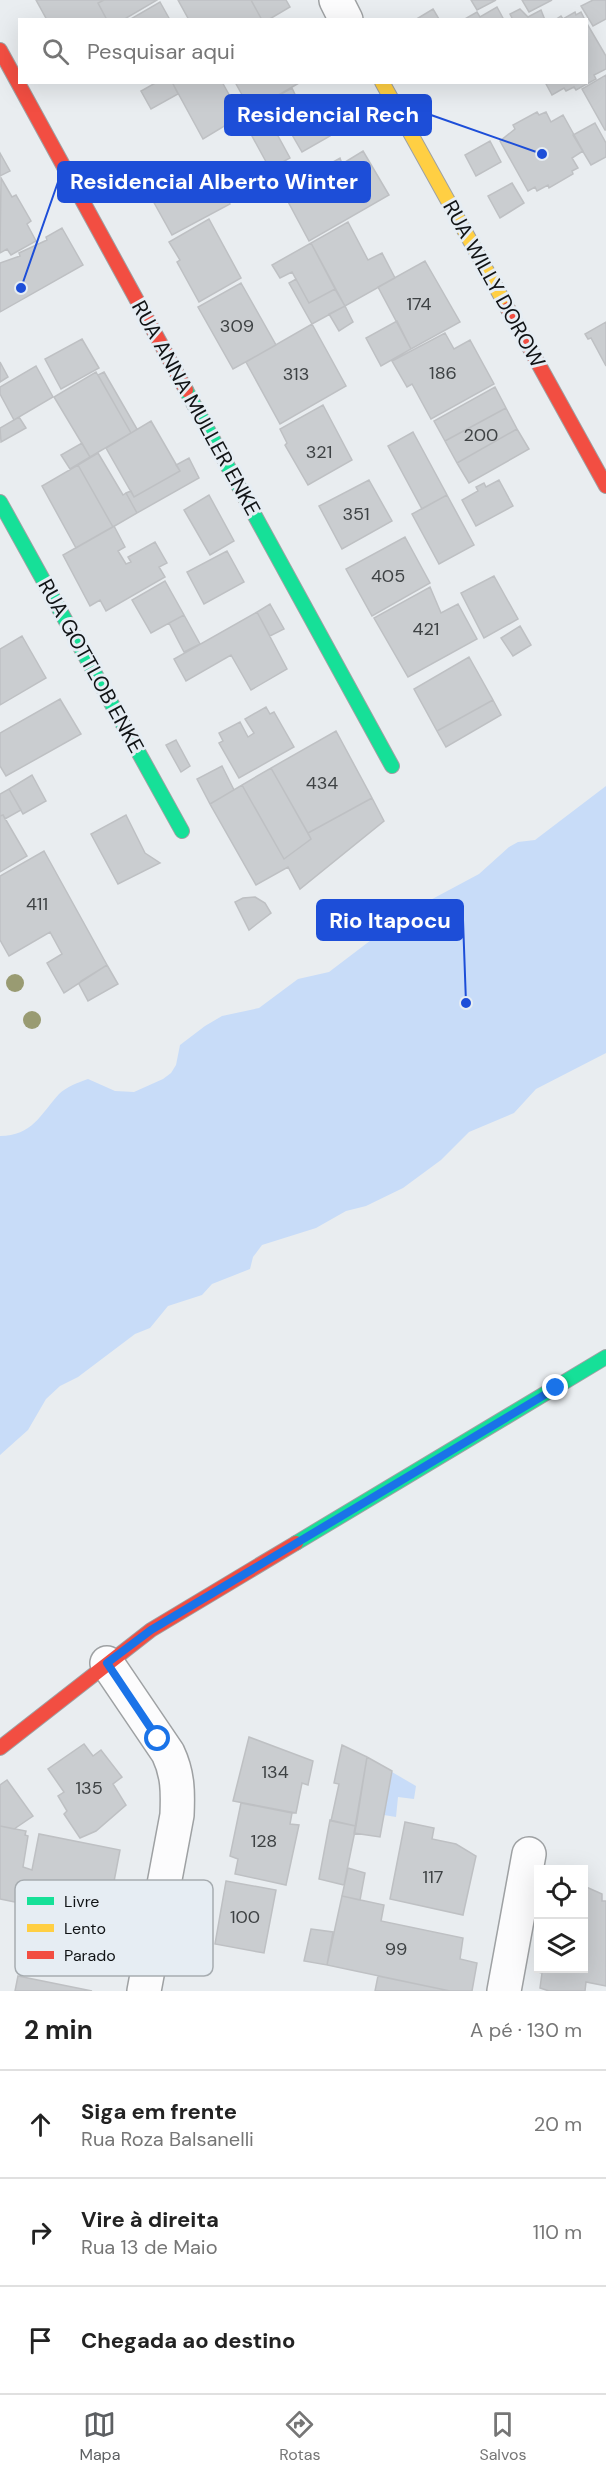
<!DOCTYPE html>
<html lang="pt">
<meta charset="utf-8">
<style>
:root{--surface:#fff;--page:#f6f6f6;--text:#222;--muted:#767676;--line:#e0e0e0;--accent:#5c5f62}
body{margin:0;font-family:"DM Sans",sans-serif;background:var(--page);color:var(--text)}
.controls{position:absolute;right:18px;bottom:18px;display:grid;overflow:hidden;border-radius:0px;box-shadow:0 6px 24px #0002}
.controls button{width:54px;height:54px;display:grid;place-items:center;padding:0;border:0;border-bottom:2px solid var(--line);background:var(--surface);color:var(--text);font:30px sans-serif}
.stop{position:absolute;width:18px;height:18px;margin:-14px;border:4px solid #1a73e8;border-radius:50%;background:#fff}
.stop.end{background:#1a73e8;border-color:#fff;box-shadow:0 2px 6px #0008}
.list{margin:0;padding:0;list-style:none}
h2{display:flex;justify-content:space-between;align-items:center;height:78px;margin:0;padding:0 24px;font-size:26px}
h2 small{font-size:20px;font-weight:400;color:var(--muted)}
.list li{display:grid;grid-template-columns:39px 1fr auto;gap:18px;align-items:center;box-sizing:border-box;height:108px;padding:0 24px;border-top:2px solid var(--line)}
.list b{display:block;font-size:22px;white-space:nowrap}
.list p{margin:0;font-size:20px;white-space:nowrap;color:var(--muted)}
.list em{font-size:20px;font-style:normal;color:var(--muted)}
.icon{flex:none;width:33px;height:33px;fill:none;stroke:currentColor;stroke-width:2;stroke-linecap:round;stroke-linejoin:round}
.map{position:relative;flex:none;width:606px;height:1991px;overflow:hidden}
.search{position:absolute;background:var(--surface);box-shadow:0 6px 24px #0002;left:18px;right:18px;top:18px;height:66px;display:flex;align-items:center;gap:15px;box-sizing:border-box;padding:0 21px;border-radius:0px;color:var(--muted);font-size:22px}
.sheet{height:402px;background:var(--surface)}
nav{display:flex;justify-content:space-around;align-items:center;box-sizing:border-box;height:84px;border-top:2px solid var(--line);background:var(--surface);font-size:16px;color:var(--muted)}
nav a{display:grid;justify-items:center;gap:3px}
nav .on{color:var(--accent)}
.map>svg:first-child{display:block}
.water{fill:#c8dcf8}
.building{fill:#cacdd0;stroke:#bec0c3;stroke-width:1.5}
.lines{fill:none;stroke-linecap:round;stroke-linejoin:round}
.street-casing{stroke:#9ea1a3;stroke-width:36}
.fast-casing{stroke:#9ea1a3;stroke-width:16}
.slow-casing{stroke:#9ea1a3;stroke-width:16}
.jam-casing{stroke:#9ea1a3;stroke-width:16}
.street{stroke:#fcfcfd;stroke-width:33}
.fast{stroke:#16e098;stroke-width:14}
.slow{stroke:#ffcf43;stroke-width:14}
.jam{stroke:#f24e42;stroke-width:14}
.tree{fill:#999b72}
.route{stroke:#1a73e8;stroke-width:8}
.labels{text-anchor:middle;stroke-width:6;stroke-linejoin:round;paint-order:stroke}
.number-label{font-size:18px;fill:#3e4244}
.street-label{font-size:21px;fill:#101315;stroke:#e6edf3}
.key{fill:#e6edf3;stroke:#a6acb0;stroke-width:1.5}
.key-label{font-size:16px;fill:#101315}
.leader{fill:none;stroke:#1d4ed8;stroke-width:2}
.callout-dot{fill:#1d4ed8;stroke:#e6edf3;stroke-width:2}
.callout{fill:#1d4ed8;stroke:#1d4ed8;stroke-width:2}
.callout-label{font-size:22px;text-anchor:middle;font-weight:bold;fill:#fff}
</style>
<div class="map">
<svg width="606" height="1991" viewBox="0 0 606 1991">
<rect width="100%" height="100%" fill="#e9edf0"/>
<path class="water" d="M606,786v267l-70,36 -22,24 -45,19 -28,28 -38,28 -37,18 -20,5 -30,17 -54,17 -9,12 -3,12 -38,15 -10,11 -34,11 -18,22 -15,6 -57,43 -18,9 -14,13 -18,31 -28,25v-319c32,0 41,-22 59,-42 7,-7 20,-12 29,-15l27,12 19,1 29,-13 8,-6 5,-8 4,-20 25,-19 17,-10 37,-8 39,-29 31,-7 79,-60 71,-38 30,-27 9,-5 17,-2z
M392,1772l24,14 -2,13 -16,-2 -2,20 -12,-2z"/>
<path class="building" d="M36,0h68l-6,3 9,17h-60z
M104,0h53l-34,20h-16l-9,-17z
M178,0h73l11,20h-73z
M251,0h35l4,7 -22,13h-6z
M471,0h25l-19,10z
M522,0h30l-23,12z
M593,0h13v19l-13,7 -12,-20z
M160,2l10,18h-41z
M497,7l7,13h-41l14,-8 3,5z
M433,9l6,10 -24,1z
M520,9l8,8 13,-7 4,10h-32l-3,-6z
M575,12l1,3 5,-3 4,8h-30l6,-4 2,3z
M586,22l20,34v13l-12,6 2,4 -20,11 -2,-3 -8,4 -2,-3 -12,7 -7,-13h41z
M606,75v55h-1l-23,-41z
M157,82h15l6,12 -27,15 -10,-18z
M172,82h50l19,34 -38,23z
M235,82h63l1,1 -48,28z
M292,88l9,19 -30,16 19,35 -20,11 -29,-53z
M315,110l15,26 -28,16 -15,-26z
M537,112l2,3 7,-3 5,10 12,-7 20,36 -11,7 6,10 -6,3 1,3 -24,14 -1,-3 -11,6 -2,-4 -7,4 -28,-50 15,-12 -2,-4z
M595,123l11,20v14l-15,8 -18,-30z
M490,141l11,21 -25,14 -11,-21z
M363,151l26,44 -80,46 -24,-45 24,-14 -3,-5 34,-19 2,6z
M0,153l10,18 -10,5z
M209,166l21,38 -58,31 -20,-36z
M1,178l11,19 4,-2 15,26 -4,3 9,17 -25,14 -4,-6 -7,4z
M512,183l12,20 -24,15 -12,-22z
M209,219l32,59 -42,24 -22,-40 3,-2 -11,-18z
M348,222l20,38 14,-7 13,25 -50,28 -34,-63z
M62,228l21,37 -83,47v-49l20,-7 -1,-3 28,-13 -1,-3z
M311,243l24,46 -26,14 -17,-31 -12,6 -8,-13z
M425,261l35,61 -49,27 -33,-62z
M296,279l13,24 26,-14 10,17 -33,18 -23,-41z
M241,283l35,62 -43,24 -35,-62z
M345,306l8,16 -14,9 -10,-17z
M397,321l14,28 -30,17 -15,-28z
M606,322v44l-15,-28 -3,1 -3,-5z
M312,324l34,62 -66,38 -34,-62z
M445,333l9,16 16,-9 24,44 -63,35 -19,-35 -5,3 -15,-26z
M82,339l17,29 -38,21 -16,-30z
M0,362l8,15 -8,5z
M36,366l17,31 -39,23 -14,-26v-7z
M96,372l35,61 -41,24 -36,-60z
M104,372l33,57 -6,4 -33,-58z
M495,387l11,21 -61,33 -11,-20z
M323,405l29,55 -44,25 -23,-40 2,-2 -7,-14z
M506,408l11,21 -60,34 -12,-22z
M19,417l7,11 -25,14 -1,-14z
M151,421l29,50 -46,26 -28,-49z
M517,429l12,20 -60,34 -12,-20z
M413,432l34,63 -25,14 -34,-63z
M82,443l8,14 -20,12 -9,-14z
M98,453l25,42 3,-2 11,20 -24,14 -35,-62z
M189,458l10,20 -62,35 -11,-20 5,-2 3,6 46,-26 -4,-6z
M78,465l35,62 -37,21 -34,-62z
M369,480l23,41 -50,28 -23,-43z
M499,480l14,26 -37,20 -14,-26 16,-9 -2,-4 8,-4 2,4z
M209,495l25,46 -24,14 -26,-45z
M447,495l27,50 -35,19 -27,-50z
M114,526l11,21 -7,4 8,13 5,-2 -3,-5 27,-15 12,21 -8,4 6,10 -59,34 -6,-11 -10,6 -27,-51z
M405,537l25,46 -58,33 -26,-47z
M227,551l17,31 -40,22 -17,-32z
M494,576l24,43 -34,19 -23,-45z
M165,581l19,34 -33,18 -19,-33z
M430,587l11,26 17,-9 19,35 -69,38 -34,-59z
M270,604l14,25 -14,7 -13,-24z
M257,612l30,57 -36,21 -20,-35 -45,26 -12,-22z
M184,615l16,29 -16,8 -15,-29z
M520,626l11,19 -18,11 -12,-18z
M22,636l24,42 -46,27v-56z
M469,657l24,43 -56,31 -23,-42z
M60,699l21,35 -75,42 -6,-10v-33z
M493,700l8,15 -55,32 -9,-16z
M266,707l4,7 4,-2 20,35 -55,31 -20,-35 4,-2 -4,-8 21,-11 8,15 6,-4 -9,-14z
M336,731l36,67 -64,35 -37,-65z
M176,740l14,26 -9,6 -15,-27z
M222,766l12,24 -24,14 -13,-25z
M271,768l40,71 -27,20 -42,-74z
M32,775l14,26 -23,13 -14,-25z
M242,785l42,74 27,-20 -3,-6 64,-35 12,23 -84,68 -12,-22 -32,18 -46,-81z
M9,789l12,21 -16,9 -2,-4 -3,1v-22z
M3,815l24,41 -27,16v-56z
M126,815l19,38 15,10 -42,21 -27,-50z
M44,851l63,114 -43,28 -17,-30 15,-9 -12,-22 -41,24 -9,-16v-64z
M255,897l10,6 6,10 -22,17 -14,-28 8,-4z
M107,965l11,19 -30,17 -9,-17 2,-3z
M249,1737l64,24 -5,24 -6,-2 -6,30 -63,-12z
M84,1744l9,12 8,-6 21,27 -9,7 13,21 -30,26 -16,7 -16,-24 3,-3 -9,-15 6,-4 -16,-23z
M342,1745l25,12 -11,69 -25,-5 8,-37 -5,-1z
M367,1757l25,14 -12,66 -26,-4z
M7,1780l26,36 -19,13 -14,-3v-41z
M241,1803l51,10 -2,11 9,1 -13,60 -51,-11 3,-15 -8,-3z
M330,1820l26,6 -12,59 -25,-6z
M405,1822l29,6 -2,11 24,5 20,12 -13,59 -73,-16z
M0,1826l26,5 -1,4 3,1 -5,31 9,3 7,-36 81,16 -12,63 -77,-16 -1,8 -30,-6z
M348,1868l17,5 -5,27 -18,-4z
M226,1881l50,9 -12,63 -49,-9z
M584,1886l18,8v7h4v85l-20,-4 -1,9h-36l-9,-3 2,-15 -4,-1 1,-4h45z
M342,1896l42,9 -3,16 82,17 -3,21 17,4 -5,28h-22l-123,-26z
M311,1929l22,3 -6,33 -23,-4z
M18,1976l74,15h-77z
M378,1976l72,15h-75z"/>
<g class="lines">
<defs>
<path id="street" d="M336,0l10,20
M107,1663l61,90c10,21 10,39 9,62l-33,176
M504,1991l25,-137"/>
<path id="fast" d="M186,390l206,376
M0,502l182,329
M296,1543l310,-186"/>
<path id="slow" d="M382,82l126,227"/>
<path id="jam" d="M0,50l186,340
M508,309l98,177
M0,1748l151,-118 145,-87"/>
</defs>
<use href="#street" class="street-casing"/>
<use href="#fast" class="fast-casing"/>
<use href="#slow" class="slow-casing"/>
<use href="#jam" class="jam-casing"/>
<use href="#street" class="street"/>
<use href="#fast" class="fast"/>
<use href="#slow" class="slow"/>
<use href="#jam" class="jam"/>
</g>
<g class="tree">
<circle cx="15" cy="983" r="9"/>
<circle cx="32" cy="1020" r="9"/>
</g>
<g class="lines">
<path class="route" d="M158,1739l-51,-76 44,-33 405,-242"/>
</g>
<g class="labels">
<g class="number-label">
<text x="419" y="310">174</text>
<text x="237" y="332">309</text>
<text x="443" y="379">186</text>
<text x="296" y="380">313</text>
<text x="481" y="441">200</text>
<text x="319" y="458">321</text>
<text x="356" y="520">351</text>
<text x="388" y="582">405</text>
<text x="426" y="635">421</text>
<text x="322" y="789">434</text>
<text x="37" y="910">411</text>
<text x="275" y="1778">134</text>
<text x="89" y="1794">135</text>
<text x="264" y="1847">128</text>
<text x="433" y="1883">117</text>
<text x="245" y="1923">100</text>
<text x="396" y="1955">99</text>
</g>
<g class="street-label">
<text transform="translate(494 284) rotate(61)" y="7">RUA WILLY DOROW</text>
<text transform="translate(196 408) rotate(61)" y="7">RUA ANNA MULLER ENKE</text>
<text transform="translate(91 666) rotate(61)" y="7">RUA GOTTLOB ENKE</text>
</g>
</g>
<rect x="15" y="1880" width="198" height="96" rx="9" class="key"/>
<rect x="27" y="1897" width="27" height="8" fill="#16e098"/>
<rect x="27" y="1924" width="27" height="8" fill="#ffcf43"/>
<rect x="27" y="1951" width="27" height="8" fill="#f24e42"/>
<g class="key-label">
<text x="64" y="1907">Livre</text>
<text x="64" y="1934">Lento</text>
<text x="64" y="1961">Parado</text>
</g>
<path class="leader" d="M542 154L431 115M21 288L58 182M466 1003L463 920"/>
<g class="callout-dot">
<circle cx="542" cy="154" r="6"/>
<circle cx="21" cy="288" r="6"/>
<circle cx="466" cy="1003" r="6"/>
</g>
<g class="callout">
<rect x="225" y="95" width="206" height="40" rx="6"/>
<rect x="58" y="162" width="312" height="40" rx="6"/>
<rect x="317" y="900" width="146" height="40" rx="6"/>
</g>
<g class="callout-label">
<text x="328" y="122">Residencial Rech</text>
<text x="214" y="189">Residencial Alberto Winter</text>
<text x="390" y="928">Rio Itapocu</text>
</g>
</svg>
<div class="controls">
<button><svg class="icon" aria-label="locate" viewBox="0 0 24 24"><circle cx="12" cy="12" r="6"/><path d="M12 2v4M12 18v4M2 12h4M18 12h4"/></svg></button>
<button><svg class="icon" aria-label="layers" viewBox="0 0 24 24"><path d="M12 4l9 5-9 5-9-5zM3 14l9 5 9-5"/></svg></button>
</div>
<div class="stop" style="left:158px;top:1739px"></div>
<div class="stop end" style="left:556px;top:1388px"></div>
<div class="search"><svg class="icon" aria-label="search" viewBox="0 0 24 24"><circle cx="10" cy="10" r="6"/><path d="M15 15l6 6"/></svg>Pesquisar aqui</div>
</div>
<section class="sheet">
<h2>2 min<small>A pé · 130 m</small></h2>
<ul class="list">
<li><svg class="icon" aria-label="ahead" viewBox="0 0 24 24"><path d="M12 20V5M6 11l6-6 6 6"/></svg><div><b>Siga em frente</b><p>Rua Roza Balsanelli</p></div><em>20 m</em></li>
<li><svg class="icon" aria-label="right" viewBox="0 0 24 24"><path d="M7 20v-9h11M14 6l5 5-5 5"/></svg><div><b>Vire à direita</b><p>Rua 13 de Maio</p></div><em>110 m</em></li>
<li><svg class="icon" aria-label="arrive" viewBox="0 0 24 24"><path d="M6 21V4h12l-3 4 3 4H6"/></svg><div><b>Chegada ao destino</b></div></li>
</ul>
</section>
<nav>
<a class="on"><svg class="icon" aria-label="map" viewBox="0 0 24 24"><path d="M3 6l6-2 6 2 6-2v14l-6 2-6-2-6 2zM9 4v14M15 6v14"/></svg>Mapa</a>
<a><svg class="icon" aria-label="directions" viewBox="0 0 24 24"><path d="M12 3l9 9-9 9-9-9zM9 14v-3h6M13 9l2 2-2 2"/></svg>Rotas</a>
<a><svg class="icon" aria-label="saved" viewBox="0 0 24 24"><path d="M7 4h10v16l-5-4-5 4z"/></svg>Salvos</a>
</nav>
